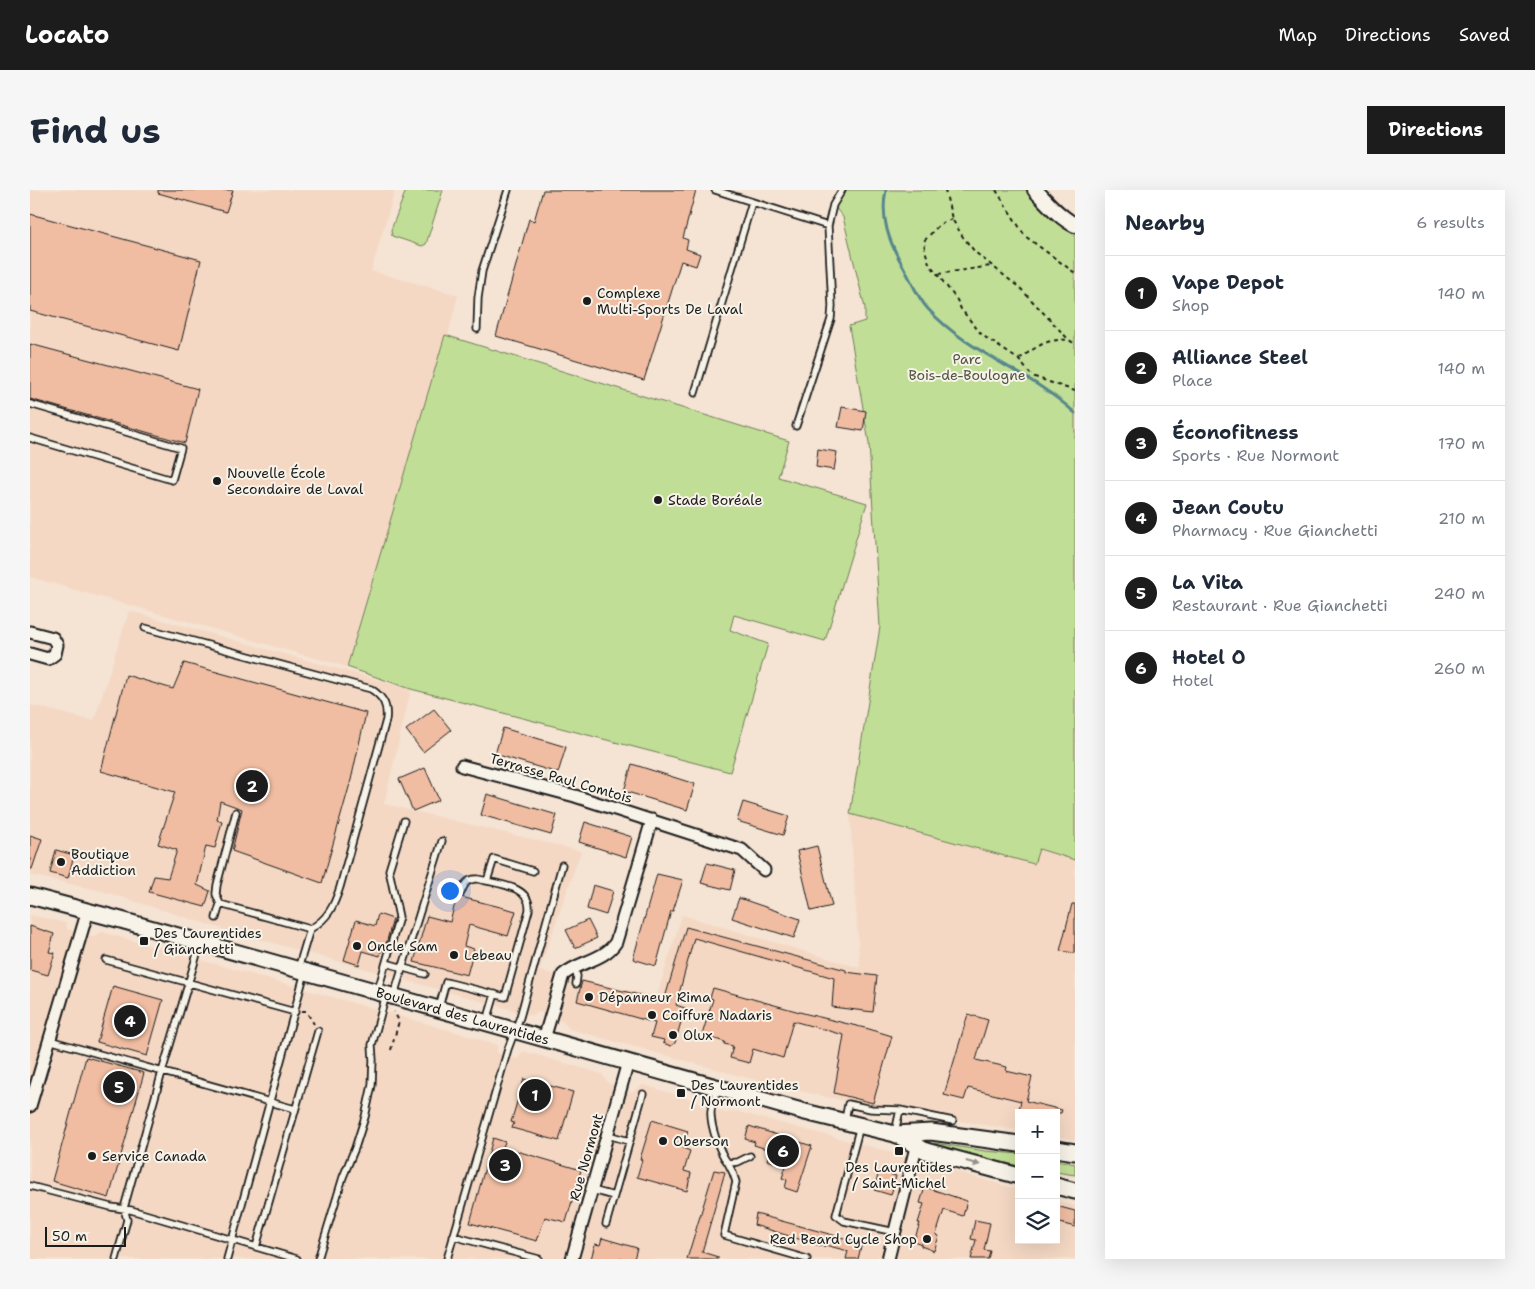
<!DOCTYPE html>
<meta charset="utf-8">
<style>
:root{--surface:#fff;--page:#f6f6f7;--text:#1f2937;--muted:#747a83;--line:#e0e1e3;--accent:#1c1c1c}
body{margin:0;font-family:"Shantell Sans",sans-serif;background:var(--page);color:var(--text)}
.controls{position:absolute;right:15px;bottom:15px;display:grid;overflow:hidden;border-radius:0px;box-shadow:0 5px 20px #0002}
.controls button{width:45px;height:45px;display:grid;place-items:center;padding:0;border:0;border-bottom:1px solid var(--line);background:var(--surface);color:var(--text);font:25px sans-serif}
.scale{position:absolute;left:15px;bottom:12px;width:81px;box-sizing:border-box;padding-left:5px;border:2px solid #1c1c1c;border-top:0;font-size:14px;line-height:18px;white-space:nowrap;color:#1c1c1c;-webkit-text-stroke:4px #f7f3e8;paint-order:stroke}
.you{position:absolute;left:419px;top:700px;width:18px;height:18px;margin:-12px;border:4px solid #fff;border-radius:50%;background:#1a73e8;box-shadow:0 0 0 8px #1a73e833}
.badge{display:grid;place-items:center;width:32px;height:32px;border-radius:50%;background:var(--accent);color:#fff;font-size:16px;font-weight:700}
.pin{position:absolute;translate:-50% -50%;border:2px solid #fff;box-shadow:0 1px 5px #0006}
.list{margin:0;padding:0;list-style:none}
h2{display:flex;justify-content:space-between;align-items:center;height:65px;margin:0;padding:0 20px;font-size:21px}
h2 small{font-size:16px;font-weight:400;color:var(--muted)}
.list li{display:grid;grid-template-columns:32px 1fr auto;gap:15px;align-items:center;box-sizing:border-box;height:75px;padding:0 20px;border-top:1px solid var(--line)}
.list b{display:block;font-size:19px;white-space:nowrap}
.list p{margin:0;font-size:16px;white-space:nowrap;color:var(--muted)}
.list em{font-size:16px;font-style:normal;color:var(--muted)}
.icon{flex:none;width:28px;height:28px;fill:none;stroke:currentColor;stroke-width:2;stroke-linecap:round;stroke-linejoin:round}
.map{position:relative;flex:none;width:1045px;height:1069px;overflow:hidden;border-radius:0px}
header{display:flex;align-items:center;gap:30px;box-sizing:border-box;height:70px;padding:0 25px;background:var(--accent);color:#fff}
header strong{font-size:24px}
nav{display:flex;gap:28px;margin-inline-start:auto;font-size:18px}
.intro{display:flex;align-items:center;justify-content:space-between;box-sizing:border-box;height:120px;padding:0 30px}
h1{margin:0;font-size:35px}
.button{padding:12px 22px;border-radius:0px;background:var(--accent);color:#fff;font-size:18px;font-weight:700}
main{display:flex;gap:30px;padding:0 30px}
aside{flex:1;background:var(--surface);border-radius:0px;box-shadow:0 5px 20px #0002}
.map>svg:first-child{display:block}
.built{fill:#f4d8c4}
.green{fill:#c1de96;stroke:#6e7d59}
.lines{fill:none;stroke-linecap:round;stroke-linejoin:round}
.stream{stroke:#57878d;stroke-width:3}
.building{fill:#f0bda2;stroke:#1c1c1c}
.service-casing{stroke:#1c1c1c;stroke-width:9}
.minor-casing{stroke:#1c1c1c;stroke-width:15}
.tertiary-casing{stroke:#1c1c1c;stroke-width:18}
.secondary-casing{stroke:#1c1c1c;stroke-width:19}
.path{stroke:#1c1c1c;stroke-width:2;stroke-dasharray:4 4;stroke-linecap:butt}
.service{stroke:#f7f3e8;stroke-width:5.5}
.minor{stroke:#f7f3e8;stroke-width:11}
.tertiary{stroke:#f7f3e8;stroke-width:14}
.secondary{stroke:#f7f3e8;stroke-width:15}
.oneway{fill:#94928c}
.poi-dot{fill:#1c1c1c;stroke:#f7f3e8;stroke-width:2}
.labels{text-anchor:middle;stroke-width:4;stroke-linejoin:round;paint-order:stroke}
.poi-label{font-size:14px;fill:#1c1c1c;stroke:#f7f3e8;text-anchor:start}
.park-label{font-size:14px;fill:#4e5641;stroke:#f7f3e8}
.street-label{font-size:14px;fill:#1c1c1c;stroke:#f7f3e8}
</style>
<header>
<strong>Locato</strong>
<nav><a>Map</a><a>Directions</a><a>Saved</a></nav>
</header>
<div class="intro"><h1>Find us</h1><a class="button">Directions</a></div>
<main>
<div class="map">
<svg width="1045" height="1069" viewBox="0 0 1045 1069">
<rect width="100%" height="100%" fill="#f5e3d3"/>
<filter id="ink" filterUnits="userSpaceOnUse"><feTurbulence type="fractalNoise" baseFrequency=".02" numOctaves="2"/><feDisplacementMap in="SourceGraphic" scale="10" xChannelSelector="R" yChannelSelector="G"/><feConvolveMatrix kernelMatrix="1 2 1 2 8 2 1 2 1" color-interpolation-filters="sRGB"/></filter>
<g filter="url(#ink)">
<path class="built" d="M0,0h365l-24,81 87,24 -23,91 -88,281 -317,-90z
M99,421l282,78 -27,115 197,47 -42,120 118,25 25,-81 178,53 -10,-154 184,47 5,-12 36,11v280l-19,-4v-23h-37v17l-127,-19 -111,-24 -211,-58 -8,-8 -23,-9 -9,3 -314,-88 -114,-36 -72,-16v-170l64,16z
M0,725l36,8 1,6 26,8 9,-5 350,99 45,14v8l21,6 5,-8 79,23 6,9 24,9 11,-7 54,16 5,6 24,6 9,-2 163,43 121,36v50h37v-39l19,5v53h-185l-12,-3 -1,3h-847z"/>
<path class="green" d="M376,0h37l-17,54 -4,2 -30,-10 -1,-6z
M812,0h193l40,35v635l-36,-11 -5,15 -184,-50 30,-187 -11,-184 -20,-117 16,-5v-13l-22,-91 -10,-12z
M415,145l344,106 -11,36 89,26 -42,138 -91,-26 -4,15 38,14 -38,128 -319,-83 -64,-22z
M904,953l51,8 34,3v12l-86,-20z
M1026,970l19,4v11l-19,-3z"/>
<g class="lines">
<path class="stream" d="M856,0c-6,28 3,52 17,76 8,14 14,31 25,43 41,45 103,63 147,104"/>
</g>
<path class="building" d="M128,0h75l-7,22 -68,-19z
M513,0h153l-13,48 5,2 -2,9 14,5 -4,12 -15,-5 -37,119 -148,-44 33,-117 5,2z
M0,24l171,46 -22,91 -149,-40z
M0,154l168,45 -13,54 -155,-44z
M812,217l24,4 -3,20 -25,-4z
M788,259l19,3 -3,18 -18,-3z
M154,473l182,50 -15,67 -29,103 -90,-32 10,-42 -22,-8 -3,19 5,2 -7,26 -9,-2 -9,39 13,6 -5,16 -56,-15 5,-16 14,2 9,-28 -19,-6 17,-52 -74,-21 25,-96 47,14z
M404,519l17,21 -28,22 -17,-22z
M473,538l63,19 -8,26 -63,-19z
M602,574l63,20 -8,26 -63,-19z
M395,578l14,32 -26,11 -14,-32z
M457,604l70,21 -6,20 -70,-20z
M713,612l46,14 -6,19 -46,-14z
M555,632l47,15 -6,20 -47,-15z
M0,645l12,4 -10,30h-2z
M787,656l15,60 -21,5 -14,-60z
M26,660l18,5 -6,23 -18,-5z
M677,673l28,7 -5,20 -29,-7z
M627,684l26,6 -10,31h-2l-15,55 -23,-7z
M563,695l20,6 -7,24 -19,-6z
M427,706l59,15 -8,25 -39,-11 -5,21 10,3 -7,26 -53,-13 13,-46 23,6z
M709,708l61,21 -6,19 -62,-20z
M1042,714h3v49l-15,-2z
M348,724l15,5 -9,32 -3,-1 -1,6 -17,-5 -4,14 -15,-5 12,-40 19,6z
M558,730l9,18 -22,10 -9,-18z
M0,736l24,8 -5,18 6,1 -7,22 -18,-5z
M656,737l160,43v2l31,4 -4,36 -41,-5 2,-29 -140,-40 -18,67 9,3 -10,35 -4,3 -8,-3 1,-3 -13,-3 4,-14 -78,-22 5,-20 82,20z
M83,796l50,14 -16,56 -50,-14z
M683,798l94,26 62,15 23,7 -19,67 -39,-10 10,-58 -51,-14 -10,37 -30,-9 -4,14 -19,-5 3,-12 -9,-2 1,-2 -23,-7 11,-36 -3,-1z
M938,824l20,6 -12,40 31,7 -1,4 26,6 -6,24 36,9 -1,3h-43l3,-12 -53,-13 -4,12 -20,-5z
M56,867l58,16 -35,125 -57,-17z
M494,889l49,13 -14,49 -47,-13 2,-5 -3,-1z
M622,930l36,11 -5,17 7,3 -6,20 7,2 -4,18 -50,-14 5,-17 -2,-1z
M719,936l63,20 -15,46 -12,-4 2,-8 -5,-2 4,-12 -19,-6 3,-10 -16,-5 1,-3 -10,-3z
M463,948l12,4 -2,5 78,23 -15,52 -21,-5 -8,24 -67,-18z
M684,980l11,2 -23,80 16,5v2h-31z
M849,981l17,5 -5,19 -17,-5z
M895,997l42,14 -4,15 -19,-6 -8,25 3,1 -5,15 -13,-5v-2l-7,-3 6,-18h-2l6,-19 -4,-1z
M1026,1016l19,5v16l-19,-5z
M726,1024l106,29 -4,16h-12l2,-8 -23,-6 -1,2 -70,-22z
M945,1030l15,3 -6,27 6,1 -2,8h-17l5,-19 -5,-1z
M572,1048l35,10 -3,11h-43l4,-15 5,1z"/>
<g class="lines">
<defs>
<path id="service" d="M685,0l113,36
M447,139l1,-31 4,-27 26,-81
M665,203l57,-191
M0,214l151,44 -9,32 -142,-42
M766,236l35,-107 1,-13 -4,-80 5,-21 9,-15
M115,438l226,61c12,8 17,16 15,31l-46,167c-6,19 -12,32 -30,42
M457,691l7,-22 39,12
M190,714l-4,-10 1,-9 19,-73
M186,728l4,-14 90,25 -12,40
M76,770l189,52
M356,773l39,11
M544,778l3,8 -1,8
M348,800l21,-73 -10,-47 15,-49
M364,805l48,-154
M409,817l7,-25 59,15 24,-87c2,-25 -33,-26 -51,-31 -10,-1 -14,5 -17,14
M457,831l8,-27
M19,850l246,69
M687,898c-2,7 -5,15 -6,23 -1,14 8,41 17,52l10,-1 12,-6
M815,930l3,-16 23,5 29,1 53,11
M830,936l-24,89 8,6 51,11
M865,942l5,-22
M578,945l21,6
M698,973l5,10 3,9 -12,53 83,24
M0,996l81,21 20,3 166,49
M562,1000l22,6
M576,1034l37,-130
M423,1046l86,23
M226,1057l62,-216
M86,1069l11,-39 -3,-12 38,-136 38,-128
M197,1069l78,-287
M288,1069l25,-82 12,-29 10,-31 7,-32 1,-25 -1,-15 14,-50
M417,1069l61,-210 12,-32 42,-152"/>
<path id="minor" d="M0,442l23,6 4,7 -2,9 -7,5 -18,-5
M432,576l113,30 167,54 22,20
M514,849l19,-64c16,-14 41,-14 53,-33l36,-122
M0,916l58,-196
M542,1069l56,-197
M858,1069l30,-120"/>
<path id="tertiary" d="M1005,0c12,12 25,28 40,35"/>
<g id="secondary">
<path id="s1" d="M0,706l91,24 684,192 90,22 31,17 93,25"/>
<path d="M865,944l36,-2 88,12"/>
<path d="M1026,959l19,3"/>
<path d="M1026,996l19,5"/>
</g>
</defs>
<use href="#service" class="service-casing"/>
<use href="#minor" class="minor-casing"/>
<use href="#tertiary" class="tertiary-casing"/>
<use href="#secondary" class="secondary-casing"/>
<path class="path" d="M915,0l7,29 11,18 12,15 46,37 48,51 6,4
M966,0l29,46 50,37
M922,29l-12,5 -16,17 1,9 4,13 28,37 4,9 21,26 37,25 13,16 43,15
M908,84l53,-8
M989,169c18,-12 27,-21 50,-19
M272,821h4l8,13
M361,860l8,-29 -5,-9"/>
<use href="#service" class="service"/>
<use href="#minor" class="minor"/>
<use href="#tertiary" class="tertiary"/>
<use href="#secondary" class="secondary"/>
</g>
<defs><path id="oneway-solid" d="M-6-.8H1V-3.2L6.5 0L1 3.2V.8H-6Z" transform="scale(1.25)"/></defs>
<use class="oneway" href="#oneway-solid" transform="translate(943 973) rotate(15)"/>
</g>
<g class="poi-dot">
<circle cx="557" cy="111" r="5"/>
<circle cx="187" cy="291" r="5"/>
<circle cx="628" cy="310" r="5"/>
<circle cx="31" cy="672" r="5"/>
<rect x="109" y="746" width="10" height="10" rx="2.5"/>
<circle cx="327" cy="756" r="5"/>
<circle cx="424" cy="765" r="5"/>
<circle cx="559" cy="807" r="5"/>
<circle cx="622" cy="825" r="5"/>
<circle cx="643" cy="845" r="5"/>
<rect x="646" y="898" width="10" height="10" rx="2.5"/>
<circle cx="633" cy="951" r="5"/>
<rect x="864" y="956" width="10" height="10" rx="2.5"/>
<circle cx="62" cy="966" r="5"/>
<circle cx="897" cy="1049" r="5"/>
</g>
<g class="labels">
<g class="poi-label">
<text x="567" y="108">Complexe<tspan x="567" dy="16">Multi-Sports De Laval</tspan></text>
<text x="197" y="288">Nouvelle École<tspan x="197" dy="16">Secondaire de Laval</tspan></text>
<text x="638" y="315">Stade Boréale</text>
<text x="41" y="669">Boutique<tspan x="41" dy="16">Addiction</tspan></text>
<text x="124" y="748">Des Laurentides<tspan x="124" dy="16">/ Gianchetti</tspan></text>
<text x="337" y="761">Oncle Sam</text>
<text x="434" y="770">Lebeau</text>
<text x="569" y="812">Dépanneur Rima</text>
<text x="632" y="830">Coiffure Nadaris</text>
<text x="653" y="850">Olux</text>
<text x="661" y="900">Des Laurentides<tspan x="661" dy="16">/ Normont</tspan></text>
<text x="643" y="956">Oberson</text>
<text x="72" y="971">Service Canada</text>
<text x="869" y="982" text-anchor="middle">Des Laurentides<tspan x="869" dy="16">/ Saint-Michel</tspan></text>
<text x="887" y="1054" text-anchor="end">Red Beard Cycle Shop</text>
</g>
<g class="park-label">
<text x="937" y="174">Parc<tspan x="937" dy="16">Bois-de-Boulogne</tspan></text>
</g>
<g class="street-label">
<text transform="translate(531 588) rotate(16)" y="5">Terrasse Paul Comtois</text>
<text dy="5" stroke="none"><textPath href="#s1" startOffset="449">Boulevard des Laurentides</textPath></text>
<text transform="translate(556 967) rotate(-74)" y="5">Rue Normont</text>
</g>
</g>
</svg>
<div class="controls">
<button>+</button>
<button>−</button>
<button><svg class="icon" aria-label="layers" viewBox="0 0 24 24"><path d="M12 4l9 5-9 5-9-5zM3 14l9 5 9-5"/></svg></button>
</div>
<div class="scale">50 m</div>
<div class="you"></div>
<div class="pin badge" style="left:505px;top:905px">1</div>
<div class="pin badge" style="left:222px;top:596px">2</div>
<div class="pin badge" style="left:475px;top:975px">3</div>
<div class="pin badge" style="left:100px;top:831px">4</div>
<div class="pin badge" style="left:89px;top:897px">5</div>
<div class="pin badge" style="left:753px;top:961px">6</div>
</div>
<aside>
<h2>Nearby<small>6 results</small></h2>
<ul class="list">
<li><span class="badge">1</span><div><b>Vape Depot</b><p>Shop</p></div><em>140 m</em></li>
<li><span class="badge">2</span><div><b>Alliance Steel</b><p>Place</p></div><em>140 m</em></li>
<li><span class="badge">3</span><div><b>Éconofitness</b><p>Sports · Rue Normont</p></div><em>170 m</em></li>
<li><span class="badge">4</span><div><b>Jean Coutu</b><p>Pharmacy · Rue Gianchetti</p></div><em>210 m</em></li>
<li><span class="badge">5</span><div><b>La Vita</b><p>Restaurant · Rue Gianchetti</p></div><em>240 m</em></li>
<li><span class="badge">6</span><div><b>Hotel O</b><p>Hotel</p></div><em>260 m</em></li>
</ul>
</aside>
</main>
